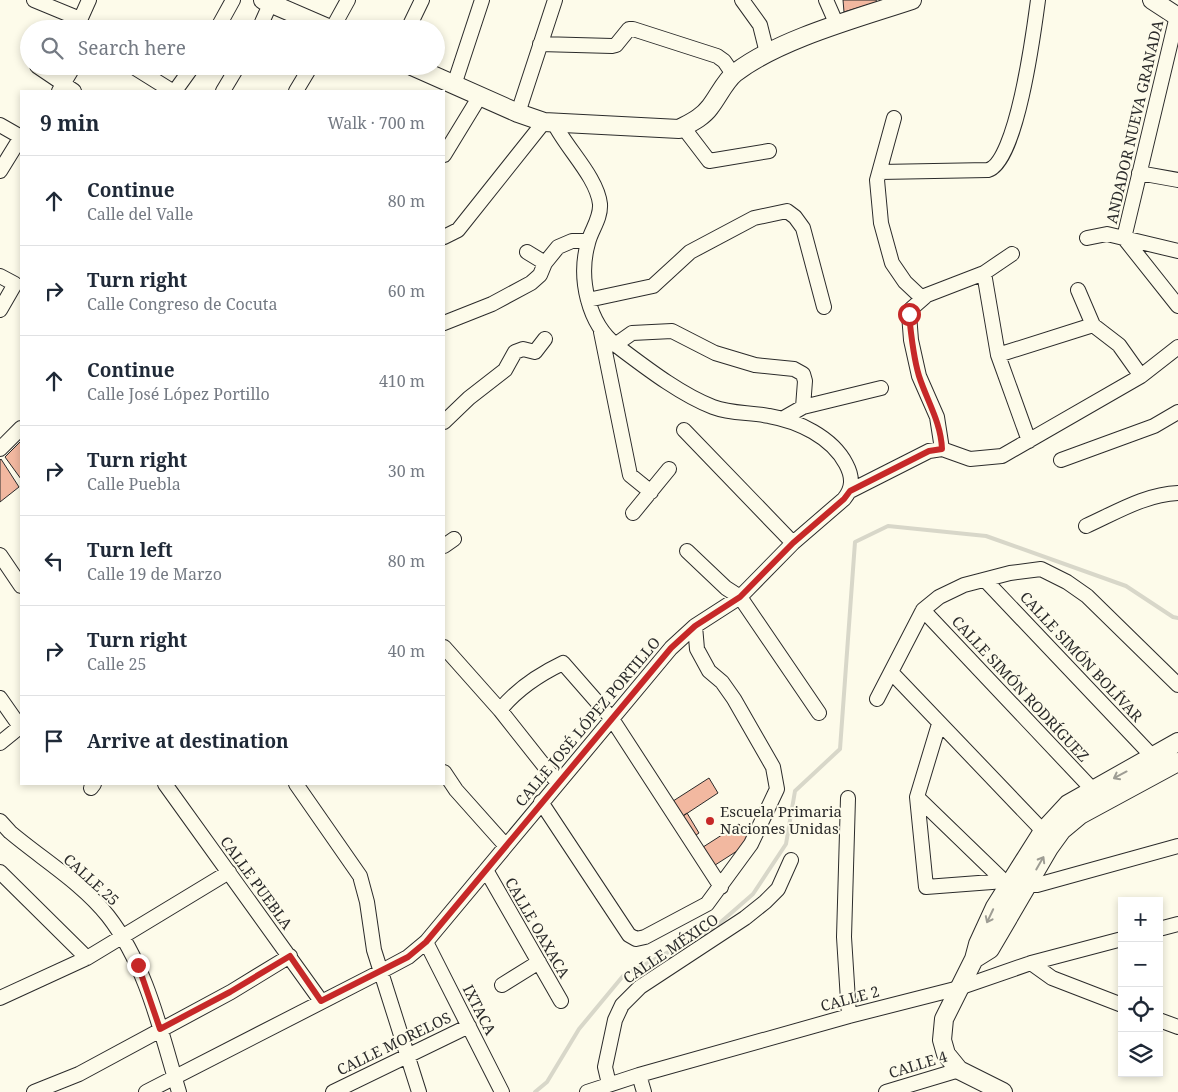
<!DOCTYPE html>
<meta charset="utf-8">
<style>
:root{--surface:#fff;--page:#f2f2f3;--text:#1f2937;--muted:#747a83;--line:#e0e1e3}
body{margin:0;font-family:"Noto Serif",serif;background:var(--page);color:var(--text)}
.controls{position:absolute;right:15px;bottom:15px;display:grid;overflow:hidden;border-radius:0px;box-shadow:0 2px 8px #0003}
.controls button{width:45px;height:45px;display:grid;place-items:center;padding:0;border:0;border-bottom:1px solid var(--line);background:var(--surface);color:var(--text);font:25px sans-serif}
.stop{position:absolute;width:15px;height:15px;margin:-11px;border:4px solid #c62828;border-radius:50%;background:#fff}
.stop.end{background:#c62828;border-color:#fff;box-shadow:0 1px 5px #0008}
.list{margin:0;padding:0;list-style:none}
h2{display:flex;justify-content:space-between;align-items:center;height:65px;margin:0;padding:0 20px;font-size:21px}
h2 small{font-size:16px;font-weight:400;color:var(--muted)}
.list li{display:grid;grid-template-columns:32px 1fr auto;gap:15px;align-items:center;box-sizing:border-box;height:90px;padding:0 20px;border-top:1px solid var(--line)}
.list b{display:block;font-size:19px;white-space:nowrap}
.list p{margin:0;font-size:16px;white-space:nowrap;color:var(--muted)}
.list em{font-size:16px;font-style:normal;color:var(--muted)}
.icon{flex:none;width:28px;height:28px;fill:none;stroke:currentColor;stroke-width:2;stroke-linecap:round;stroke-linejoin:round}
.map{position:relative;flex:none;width:1178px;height:1092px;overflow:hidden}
.search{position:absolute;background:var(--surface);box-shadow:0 2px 8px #0003;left:20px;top:20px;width:425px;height:55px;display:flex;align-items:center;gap:12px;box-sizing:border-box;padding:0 18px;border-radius:28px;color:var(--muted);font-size:19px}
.panel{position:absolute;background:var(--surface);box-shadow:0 2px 8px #0003;left:20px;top:90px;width:425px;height:695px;border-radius:0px}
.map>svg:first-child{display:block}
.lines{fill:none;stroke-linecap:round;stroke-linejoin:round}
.stream{stroke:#d8d7c9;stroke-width:4}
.building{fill:#f2b8a0;stroke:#2b2b2b}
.minor-casing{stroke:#2b2b2b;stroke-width:16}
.major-casing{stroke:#2b2b2b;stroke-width:20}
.minor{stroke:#fdfbea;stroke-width:14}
.major{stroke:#fdfbea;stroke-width:18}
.oneway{stroke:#9e9d94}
.route{stroke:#c62828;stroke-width:6}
.poi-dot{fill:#c62828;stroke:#fdfbea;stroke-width:2}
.labels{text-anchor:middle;stroke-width:4;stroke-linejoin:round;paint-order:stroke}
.street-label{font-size:15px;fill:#2b2b2b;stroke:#fdfbea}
.poi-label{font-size:15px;fill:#2b2b2b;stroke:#fdfbea;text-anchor:start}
</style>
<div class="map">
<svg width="1178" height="1092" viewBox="0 0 1178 1092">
<rect width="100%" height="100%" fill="#fdfbea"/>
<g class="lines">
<path class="stream" d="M535,1092l12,-10 32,-53 44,-53 91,-48 39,-34 33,-50 9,-53 45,-42 15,-207 33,-16 98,10 140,50 47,31 5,1"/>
</g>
<path class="building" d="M843,0h33l1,2 -33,10z
M21,441v38l-16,-22z
M1,459l18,28 -19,15v-42z
M709,778l9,15 -38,25 -10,-15z
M687,813l12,20 -6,4 -13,-19z
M739,824l12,18 -39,25 -12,-18z"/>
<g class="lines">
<defs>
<path id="minor" d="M34,0l46,19
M742,0l18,25 7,28
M826,0l11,25
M1177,16l-53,222 54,68
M76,29l13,-29
M217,29l16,-29
M259,29l13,-29
M332,29l16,-29
M408,29l14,-29
M540,44l72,2 4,-1 13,-16h4l84,27 7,5 9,13
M37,66l37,25
M132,66l40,25
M454,85l28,-85
M59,91l15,-25
M175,91l18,-25
M223,91l15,-25
M296,91l15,-25
M518,113l37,-113
M894,118l-17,62 4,43 11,40 13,19 17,16
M0,125l21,12
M683,127l26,34 60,-10
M444,155l36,-59
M0,171l21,-34
M880,172l108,-2c29,-8 46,-140 50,-170
M1139,173l39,7
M444,237l14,-7 86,-108
M1087,238l20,-4 71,17
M527,252l18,11
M984,273l14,82 31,86
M0,276l15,8 -15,26
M1078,290l15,35
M588,300l65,-14 37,-34 64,-34 33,-7 8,6 8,11 21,79
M444,323l48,-19 39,-21 9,-8 5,-12 13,-16 14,-6h16
M1093,325l26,20 22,31
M601,332l29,143 21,17
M615,345l17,-12 40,-2 43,22 40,12 39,4 9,5 2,7 -2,26
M998,355l95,-30
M782,419l21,-12 78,-19
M444,422l25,-24 36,-28 10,-18 8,-3 12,3 10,-13
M684,430l109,113
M0,449l21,-21
M942,449l-5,-32 -18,-41 -8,-36 -2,-26 2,-5 16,-14 57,-22 28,-19
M1061,460l93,-34 24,-14
M850,491l79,-40 13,-2 28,10 32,-3 139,-80 37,-29
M633,513l36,-44
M1086,526c29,-13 60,-32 92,-33
M444,546l10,-7
M687,551l39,37 14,9 79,116
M0,555l21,31
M985,580l168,177
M923,610l170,180
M444,647l56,63 57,72
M891,672l152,159
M0,698l21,30
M877,699l46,-89 16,-13 25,-12 46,-12 31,-4 26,13 20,14 91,89
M500,710c17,-21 40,-36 63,-47l49,56 109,168
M939,724l-22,73 9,90 79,-6
M0,743l21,-17
M444,772l12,18 49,55
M165,784l156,217
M296,784l64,92 7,26 7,48 45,142
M91,788l3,-4
M917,797l91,88
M848,798l-4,139 5,79
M541,802l88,133 7,4 9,-2 62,-33 44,-60 26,-55 -4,-22 -39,-68 -12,-17 -13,-11 -12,-22 -2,-23
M0,821l10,11c32,27 72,51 98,84 39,50 53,117 71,176
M486,870l75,131
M0,872l87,86
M1027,885h10l29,-8 112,-31
M1159,929l19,-5
M426,942l76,150
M1031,963l21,15 70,27
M502,985l37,-23
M0,998l87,-40 142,-86
M1159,1020l19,7
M639,1075l5,17
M609,1084l-4,-17 10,-47 7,-15 18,-18 105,-69 20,-16 13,-13 13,-29
M34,1092l45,-18 152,-82 59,-36
M146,1092l234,-120 28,-15 18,-15 245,-294 24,-22 45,-29 53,-54 51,-44c9,-11 9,-22 2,-35 -14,-27 -48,-43 -77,-48 -19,-4 -38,-2 -56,-9 -32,-12 -68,-40 -96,-61 -29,-22 -39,-68 -29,-103 3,-13 13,-24 12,-39 -3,-27 -34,-56 -46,-81
M333,1092l136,-66
M587,1092l52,-17 210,-59 110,-28 72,-25 91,-24
M886,1092l73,-22"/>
<path id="major" d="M263,0l67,29
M1152,0l26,17
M412,66l106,47 26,9 135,7c11,-6 23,-11 31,-22 8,-10 15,-26 25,-34 44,-34 123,-55 177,-73
M974,959l16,-10 59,-101 13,-18 18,-15 98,-53
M1003,1092l-44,-22 -13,-16 -4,-14 2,-21 30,-60 4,-15 17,-37 48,-76 25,-27 110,-62"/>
</defs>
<use href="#minor" class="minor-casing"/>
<use href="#major" class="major-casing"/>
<use href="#minor" class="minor"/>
<use href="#major" class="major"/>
</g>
<defs><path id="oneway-shaft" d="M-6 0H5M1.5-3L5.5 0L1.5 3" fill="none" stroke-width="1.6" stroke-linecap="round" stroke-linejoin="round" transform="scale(1.25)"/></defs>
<g class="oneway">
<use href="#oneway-shaft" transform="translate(1120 775) rotate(152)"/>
<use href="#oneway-shaft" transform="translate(1040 863) rotate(-60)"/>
<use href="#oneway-shaft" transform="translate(990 916) rotate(115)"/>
</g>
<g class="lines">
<path class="route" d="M138,965l22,64 70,-37 60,-36 31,45 87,-44 18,-15 245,-294 24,-22 45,-29 53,-54 51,-44 6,-8 79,-40 13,-2c-1,-27 -15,-48 -23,-73 -6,-20 -8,-41 -10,-62"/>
</g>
<circle class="poi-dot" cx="710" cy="821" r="5"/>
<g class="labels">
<g class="street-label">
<text transform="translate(1135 122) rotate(-77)" y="5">ANDADOR NUEVA GRANADA</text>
<text transform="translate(1081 657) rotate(47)" y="5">CALLE SIMÓN BOLÍVAR</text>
<text transform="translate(1020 689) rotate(47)" y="5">CALLE SIMÓN RODRÍGUEZ</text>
<text transform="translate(588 722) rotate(-50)" y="5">CALLE JOSÉ LÓPEZ PORTILLO</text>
<text transform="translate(91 880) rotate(42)" y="5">CALLE 25</text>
<text transform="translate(256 883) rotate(54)" y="5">CALLE PUEBLA</text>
<text transform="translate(537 928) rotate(60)" y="5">CALLE OAXACA</text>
<text transform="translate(671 949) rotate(-34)" y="5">CALLE MÉXICO</text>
<text transform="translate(850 999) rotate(-15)" y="5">CALLE 2</text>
<text transform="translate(479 1010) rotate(63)" y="5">IXTACA</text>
<text transform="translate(394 1044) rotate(-26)" y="5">CALLE MORELOS</text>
<text transform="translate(918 1065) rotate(-17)" y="5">CALLE 4</text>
</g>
<g class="poi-label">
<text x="720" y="817">Escuela Primaria<tspan x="720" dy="17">Naciones Unidas</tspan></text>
</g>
</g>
</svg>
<div class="controls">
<button>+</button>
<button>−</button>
<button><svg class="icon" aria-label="locate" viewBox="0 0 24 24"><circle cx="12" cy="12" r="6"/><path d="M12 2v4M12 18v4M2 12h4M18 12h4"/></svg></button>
<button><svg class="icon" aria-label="layers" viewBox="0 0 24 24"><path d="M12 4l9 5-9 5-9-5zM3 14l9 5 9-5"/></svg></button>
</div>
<div class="stop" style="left:909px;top:314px"></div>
<div class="stop end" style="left:138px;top:965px"></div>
<div class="search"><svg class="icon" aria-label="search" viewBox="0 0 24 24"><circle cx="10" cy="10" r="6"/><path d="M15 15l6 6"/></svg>Search here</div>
<section class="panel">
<h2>9 min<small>Walk · 700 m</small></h2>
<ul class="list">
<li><svg class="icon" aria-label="ahead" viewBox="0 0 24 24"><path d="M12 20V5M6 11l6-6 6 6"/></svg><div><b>Continue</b><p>Calle del Valle</p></div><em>80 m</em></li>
<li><svg class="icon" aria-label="right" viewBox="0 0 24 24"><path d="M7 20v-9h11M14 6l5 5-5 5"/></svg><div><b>Turn right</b><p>Calle Congreso de Cocuta</p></div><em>60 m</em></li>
<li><svg class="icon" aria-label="ahead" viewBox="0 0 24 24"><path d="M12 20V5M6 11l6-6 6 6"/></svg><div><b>Continue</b><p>Calle José López Portillo</p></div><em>410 m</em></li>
<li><svg class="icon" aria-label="right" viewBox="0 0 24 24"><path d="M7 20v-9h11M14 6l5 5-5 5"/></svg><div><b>Turn right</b><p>Calle Puebla</p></div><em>30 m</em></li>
<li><svg class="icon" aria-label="left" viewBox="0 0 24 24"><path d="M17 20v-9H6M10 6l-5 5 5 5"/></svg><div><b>Turn left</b><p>Calle 19 de Marzo</p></div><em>80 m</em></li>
<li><svg class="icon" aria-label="right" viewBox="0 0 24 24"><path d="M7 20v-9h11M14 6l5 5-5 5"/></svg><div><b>Turn right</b><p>Calle 25</p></div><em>40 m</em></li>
<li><svg class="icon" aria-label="arrive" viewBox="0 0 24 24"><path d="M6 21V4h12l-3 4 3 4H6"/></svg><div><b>Arrive at destination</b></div></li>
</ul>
</section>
</div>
